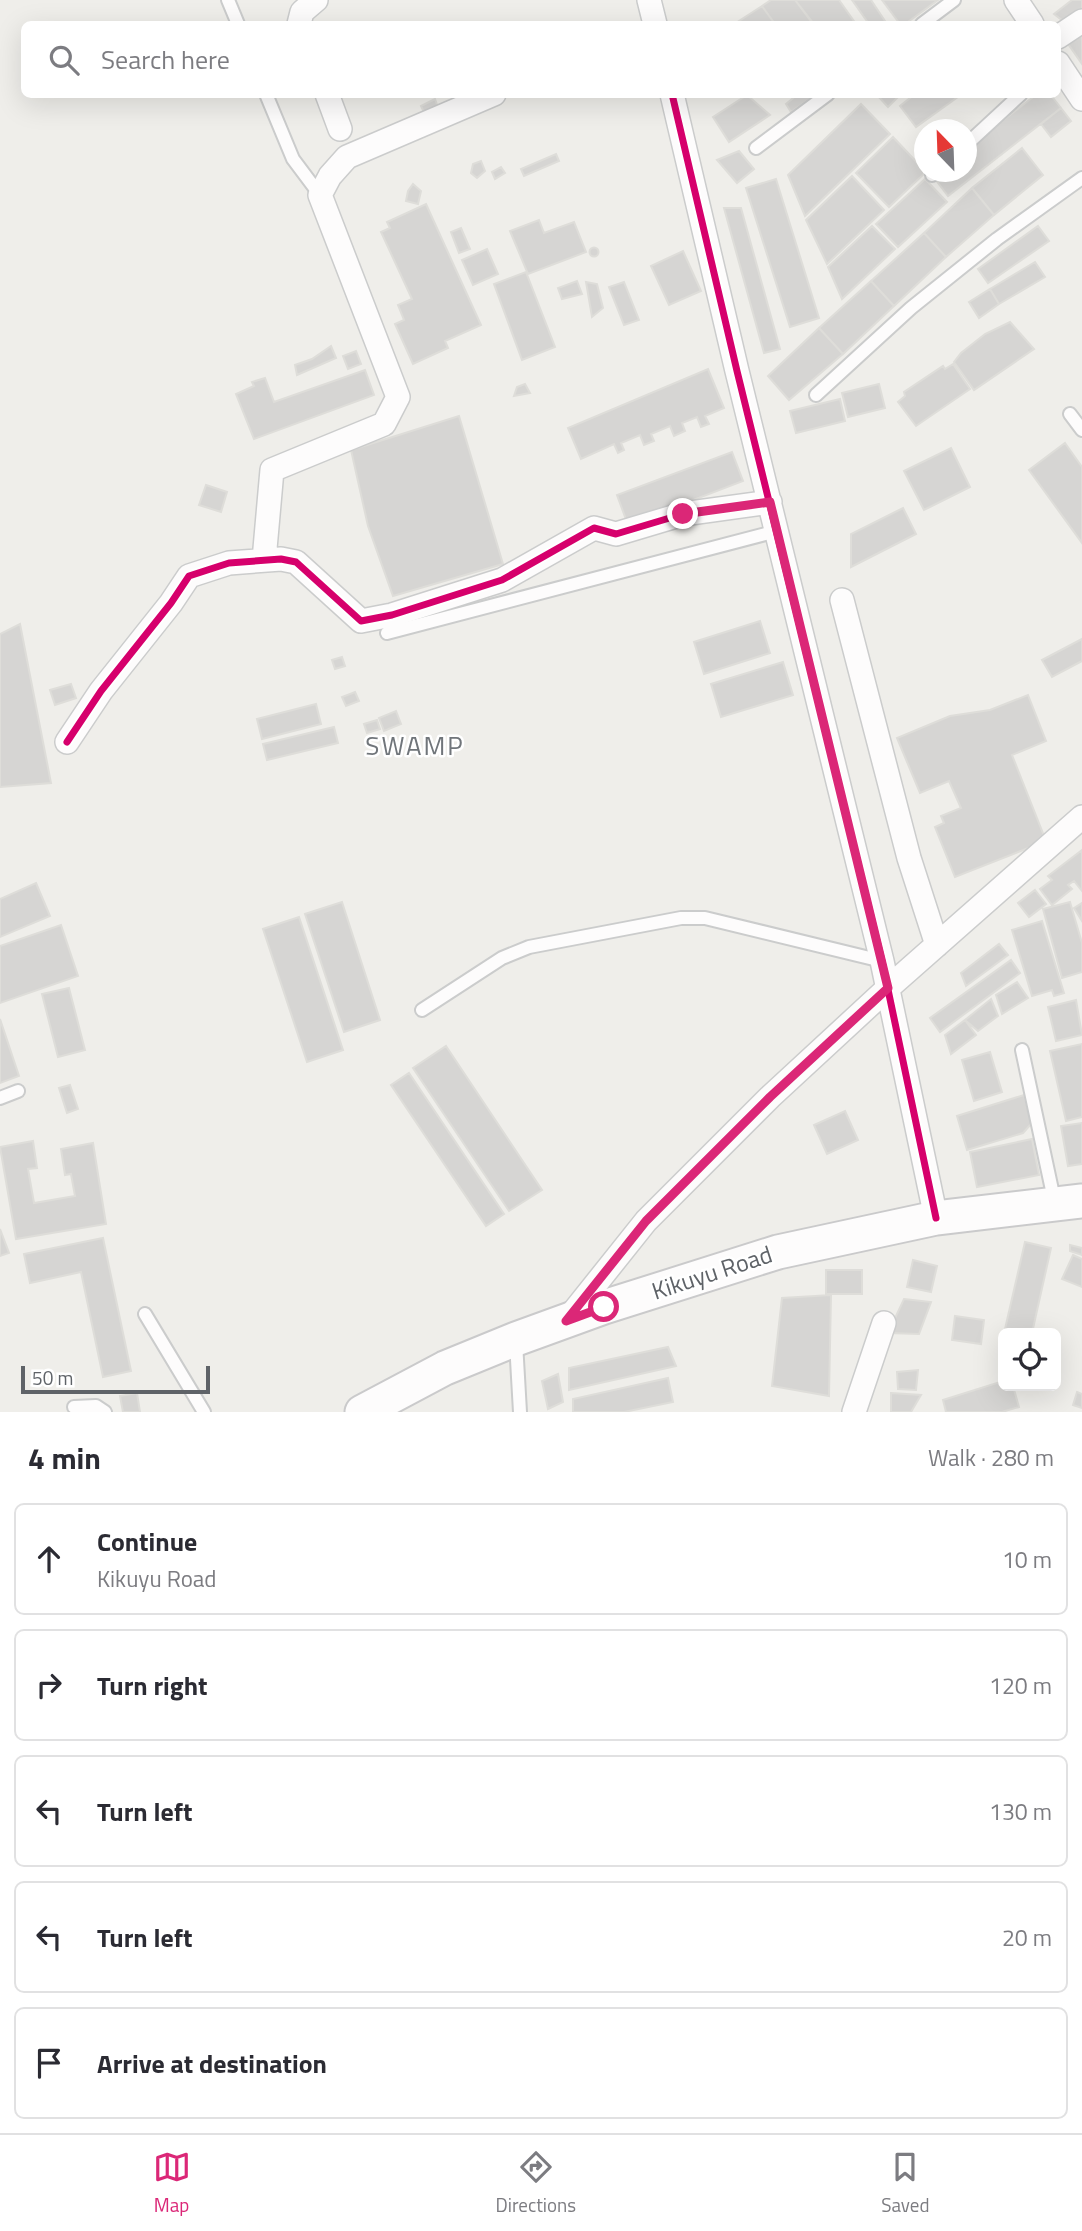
<!DOCTYPE html>
<meta charset="utf-8">
<style>
:root{--surface:#fff;--page:#f7f7f7;--text:#2b2b33;--muted:#7c7c81;--line:#e1e1e2;--accent:#db2777}
body{margin:0;font-family:"Titillium Web",sans-serif;background:var(--page);color:var(--text)}
.controls{position:absolute;right:21px;bottom:21px;display:grid;overflow:hidden;border-radius:10px;box-shadow:0 7px 28px #0002}
.controls button{width:63px;height:63px;display:grid;place-items:center;padding:0;border:0;border-bottom:2px solid var(--line);background:var(--surface);color:var(--text);font:35px sans-serif}
.compass{position:absolute;left:914px;top:119px;width:63px;height:63px;border-radius:50%;background:var(--surface);box-shadow:0 7px 28px #0002;rotate:337deg}
.scale{position:absolute;left:21px;bottom:18px;width:189px;box-sizing:border-box;padding-left:7px;border:4px solid #5f6368;border-top:0;font-size:19px;line-height:24px;white-space:nowrap;color:#5f6368;-webkit-text-stroke:5px #fff;paint-order:stroke}
.stop{position:absolute;width:21px;height:21px;margin:-16px;border:5px solid #db2777;border-radius:50%;background:#fff}
.stop.end{background:#db2777;border-color:#fff;box-shadow:0 2px 7px #0008}
.list{margin:0;padding:0;list-style:none}
h2{display:flex;justify-content:space-between;align-items:center;height:91px;margin:0;padding:0 28px;font-size:30px}
h2 small{font-size:23px;font-weight:400;color:var(--muted)}
.list li{display:grid;grid-template-columns:46px 1fr auto;gap:21px;align-items:center;box-sizing:border-box;height:112px;margin:0 14px 14px;padding:0 14px;border:2px solid var(--line);border-radius:10px}
.list b{display:block;font-size:26px;white-space:nowrap}
.list p{margin:0;font-size:23px;white-space:nowrap;color:var(--muted)}
.list em{font-size:23px;font-style:normal;color:var(--muted)}
.icon{flex:none;width:38px;height:38px;fill:none;stroke:currentColor;stroke-width:2;stroke-linecap:round;stroke-linejoin:round}
.map{position:relative;flex:none;width:1082px;height:1412px;overflow:hidden}
.search{position:absolute;background:var(--surface);box-shadow:0 7px 28px #0002;left:21px;right:21px;top:21px;height:77px;display:flex;align-items:center;gap:18px;box-sizing:border-box;padding:0 24px;border-radius:10px;color:var(--muted);font-size:26px}
.sheet{height:721px;background:var(--surface)}
nav{display:flex;justify-content:space-around;align-items:center;box-sizing:border-box;height:98px;border-top:2px solid var(--line);background:var(--surface);font-size:19px;color:var(--muted)}
nav a{display:grid;justify-items:center;gap:4px}
nav .on{color:var(--accent)}
.map>svg:first-child{display:block}
.building{fill:#d6d5d3;stroke:#deddd9;stroke-width:2}
.lines{fill:none;stroke-linecap:round;stroke-linejoin:round}
.lane-casing{stroke:#cbcccc;stroke-width:16}
.street-casing{stroke:#cbcccc;stroke-width:26}
.secondary-casing{stroke:#cacacb;stroke-width:37}
.lane{stroke:#fdfcfc;stroke-width:12}
.street{stroke:#fdfcfc;stroke-width:23}
.secondary{stroke:#fdfcfc;stroke-width:33}
.cycleway-casing{stroke:#fff;stroke-width:11}
.cycleway{stroke:#d6006c;stroke-width:7}
.route{stroke:#db2777;stroke-width:9}
.labels{text-anchor:middle;stroke-width:5;stroke-linejoin:round;paint-order:stroke}
.street-label{font-size:24px;fill:#5f6368;stroke:#fff}
.neighbourhood-label{font-size:26px;letter-spacing:2px;fill:#70757a;stroke:#fff}
</style>
<div class="map">
<svg width="1082" height="1412" viewBox="0 0 1082 1412">
<rect width="100%" height="100%" fill="#efeeea"/>
<path class="building" d="M771,0h24l18,24h-38l-13,-18z
M795,0h44l17,24h-42z
M852,0h19l16,24h-18z
M882,0h56l-33,24h-5z
M1072,0h10v13l-3,-4 -16,12 -9,-7z
M762,6l13,18h-38l-1,-1z
M1082,30v34l-16,-23z
M798,94l17,1 -24,17 -5,-8z
M876,94h25l-13,13z
M915,94h47l-46,33 -16,-21z
M1037,94h13l11,14 -113,88 -16,-21 4,-3h31v-24z
M747,95l23,20 -41,27 -16,-25z
M435,99l4,11 -13,7 -5,-11z
M861,104l29,30 -85,82 -17,-41z
M1061,108l10,13 -20,16 -10,-13z
M893,137l33,35 -37,35 -33,-34z
M1022,148l21,27 -49,40 -22,-27z
M739,151l15,18 -17,14 -20,-23z
M556,154l3,7 -35,15 -3,-7z
M481,161l4,10 -8,7 -6,-5 2,-9z
M501,167l4,6 -10,6 -3,-7z
M852,176l32,34 -57,54 -21,-44z
M776,179l43,139 -29,9 -44,-139z
M925,179l22,23 -49,45 -22,-23z
M413,184l8,7 -3,13 -12,-3 2,-10z
M972,188l22,27 -48,42 -22,-24z
M426,204l55,121 -36,16 3,7 -35,16 -18,-40 9,-4 -6,-15 14,-6 -31,-67 9,-4 -3,-6z
M724,208h17l39,141 -16,4z
M539,220l5,13 30,-11 12,30 -58,22 -18,-43z
M872,226l23,23 -53,50 -14,-32z
M1038,226l11,15 -61,42 -10,-14z
M461,228l9,21 -11,4 -8,-21z
M924,233l22,24 -52,49 -23,-25z
M589.5 252a4.5 4.5 0 1 1 9 0a4.5 4.5 0 1 1-9 0Z
M487,249l11,25 -25,11 -11,-25z
M683,251l18,40 -32,14 -18,-39z
M1035,262l10,15 -46,27 -9,-15z
M526,272l29,75 -33,13 -28,-76z
M577,281l5,13 -20,5 -4,-11z
M871,281l23,25 -51,48 -24,-26z
M586,282l11,2 6,24 -11,9z
M624,282l15,38 -15,5 -15,-38z
M990,289l9,15 -20,14 -10,-16z
M1010,322l24,27 -60,41 -20,-28 7,-9 24,-19z
M819,328l24,26 -54,46 -21,-24z
M331,346l5,12 -39,17 -2,-10 17,-6z
M356,351l5,13 -13,5 -5,-13z
M953,364l17,25 -54,37 -18,-24 7,-6 -1,-4 39,-26 2,3z
M708,369l16,39 -19,8 4,8 -8,3 -4,-10 -15,6 3,8 -11,5 -4,-10 -19,8 3,7 -10,4 -4,-10 -19,8 3,7 -6,3 -4,-9 -33,15 -13,-31z
M365,370l9,25 -120,44 -18,-45 18,-8 -2,-4 13,-4 9,24z
M525,384l5,9 -16,3 3,-9z
M879,384l6,24 -37,9 -6,-24z
M840,399l5,22 -49,12 -6,-22z
M459,416l44,148 -110,32 -25,-70 -17,-76z
M1065,443l17,24v76l-53,-73z
M951,448l19,39 -46,23 -20,-39z
M732,452l11,29 -115,44 -11,-30z
M206,485l21,7 -6,20 -22,-7z
M903,508l13,26 -65,33v-33z
M760,621l10,32 -66,21 -10,-32z
M20,624l31,159 -51,4v-153z
M1082,639v22l-30,16 -10,-17z
M342,657l3,9 -10,3 -3,-9z
M783,662l10,33 -72,22 -10,-33z
M71,684l5,14 -21,7 -5,-15z
M355,692l4,9 -13,5 -4,-9z
M1028,695l18,46 -34,14 34,86 -91,36 -20,-50 9,-4 -3,-7 20,-8 -12,-27 -29,12 -23,-55 53,-22 40,-6z
M316,704l5,20 -59,15 -5,-20z
M396,711l5,13 -17,7 -5,-13z
M377,720l3,9 -13,4 -3,-9z
M334,727l4,16 -71,17 -4,-16z
M1082,850v41l-8,-10 -6,4 4,4 -20,16 -12,-16 12,-9 -4,-4z
M36,883l14,33 -50,21v-38z
M1035,890l11,14 -17,13 -11,-14z
M342,902l38,118 -36,12 -39,-118z
M1070,902l12,41v29l-20,6 -19,-69z
M1082,903v18l-8,-13z
M299,917l44,133 -36,12 -44,-133z
M1042,921l22,72 -10,3 -2,-6 -20,6 -20,-66z
M61,925l17,51 -78,27v-57z
M999,944l9,11 -42,31 -5,-13z
M1011,960l9,13 -80,59 -10,-14z
M1017,982l11,16 -26,16 -6,-19z
M69,988l16,62 -27,7 -16,-63z
M991,999l7,17 -20,15 -13,-11z
M1076,1000l6,35 -26,6 -8,-34z
M0,1019l19,57 -19,7z
M965,1020l11,15 -25,19 -6,-19z
M1082,1044v73l-16,4 -16,-70z
M446,1046l96,144 -33,21 -96,-143z
M990,1052l12,40 -28,9 -12,-41z
M409,1073l95,141 -18,12 -95,-141z
M70,1085l8,24 -11,4 -8,-25z
M1024,1095l8,28 -9,10 -56,17 -10,-34z
M845,1111l13,29 -31,14 -13,-29z
M1082,1123v41l-14,2 -7,-40z
M1032,1139l7,36 -62,12 -7,-35z
M33,1141l4,27 -9,1 6,34 41,-7 -4,-22 -6,1 -4,-26 32,-6 13,81 -90,15 -16,-92z
M0,1229l9,24 -9,3z
M103,1238l28,133 -28,6 -22,-105 -51,11 -6,-29z
M1025,1242l26,6 -19,85 -27,-4z
M1070,1245l12,3v7l-12,-4z
M1073,1255l9,4v28l-20,-8z
M913,1260l24,6 -6,26 -24,-5z
M826,1270h36v24h-36z
M831,1295l-2,101 -57,-10 10,-88z
M904,1299l27,3 -12,32 -31,-1z
M955,1316l29,4 -3,24 -29,-4z
M668,1347l8,19 -107,24v-22z
M918,1370l-2,20 -18,-1 -1,-17z
M558,1374l5,28 -15,7 -6,-28z
M668,1378l5,24 -49,10h-51v-13z
M1003,1381v5h10l6,21 -17,5h-56l-3,-12z
M1077,1392l5,2v14l-9,-3z
M137,1393l3,19h-17l-3,-16z
M891,1393l30,2 -10,17h-20z"/>
<g class="lines">
<defs>
<path id="lane" d="M228,0l10,24
M922,24l32,-24
M266,94l27,65 27,36
M967,144l54,-50
M756,148l72,-54
M932,175l3,-3
M816,395l95,-87 86,-69 85,-61
M1070,414l12,16
M387,633l390,-102
M422,1010l80,-52 27,-11 152,-29h24l177,43
M1022,1050l33,154
M0,1098l18,-7
M145,1314l59,98
M516,1342l4,70
M74,1407l22,-1 9,6"/>
<path id="street" d="M649,0l6,24
M1016,0l16,24
M299,24l3,-12 14,-12
M1058,37l24,-16
M1058,63l24,36
M327,94l13,35
M672,94l65,277 145,590 54,257
M264,560l8,-90 112,-46 14,-27 -78,-202 10,-19 17,-19 147,-63
M842,600l67,258 28,87
M67,742l34,-51 70,-88 18,-27 40,-13 52,-4 15,3 65,59 31,-6 110,-35 92,-52 22,6 67,-20 87,-12
M567,1320l79,-99 124,-124 118,-109 194,-171
M854,1412l30,-89"/>
<path id="secondary" d="M362,1412l83,-44 71,-29 88,-32 174,-55 158,-34 146,-17"/>
</defs>
<use href="#lane" class="lane-casing"/>
<use href="#street" class="street-casing"/>
<use href="#secondary" class="secondary-casing"/>
<use href="#lane" class="lane"/>
<use href="#street" class="street"/>
<use href="#secondary" class="secondary"/>
<defs>
<path id="cycleway" d="M672,94l65,277 145,590 54,257
M67,742l34,-51 70,-88 18,-27 40,-13 52,-4 15,3 65,59 31,-6 110,-35 92,-52 22,6 67,-20 87,-12"/>
</defs>
<use href="#cycleway" class="cycleway-casing"/>
<use href="#cycleway" class="cycleway"/>
</g>
<g class="lines">
<path class="route" d="M604,1307l-38,14 80,-100 124,-124 118,-109 -118,-486 -87,12"/>
</g>
<g class="labels">
<g class="street-label">
<text transform="translate(712 1273) rotate(-18)" y="8">Kikuyu Road</text>
</g>
<g class="neighbourhood-label">
<text x="415" y="755">SWAMP</text>
</g>
</g>
</svg>
<div class="controls">
<button><svg class="icon" aria-label="locate" viewBox="0 0 24 24"><circle cx="12" cy="12" r="6"/><path d="M12 2v4M12 18v4M2 12h4M18 12h4"/></svg></button>
</div>
<svg class="compass" viewBox="-18 -18 36 36"><path d="M0-13l5 13h-10z" fill="#e53935"/><path d="M0 13l5-13h-10z" fill="#7c7c81"/></svg>
<div class="scale">50 m</div>
<div class="stop" style="left:604px;top:1307px"></div>
<div class="stop end" style="left:683px;top:514px"></div>
<div class="search"><svg class="icon" aria-label="search" viewBox="0 0 24 24"><circle cx="10" cy="10" r="6"/><path d="M15 15l6 6"/></svg>Search here</div>
</div>
<section class="sheet">
<h2>4 min<small>Walk · 280 m</small></h2>
<ul class="list">
<li><svg class="icon" aria-label="ahead" viewBox="0 0 24 24"><path d="M12 20V5M6 11l6-6 6 6"/></svg><div><b>Continue</b><p>Kikuyu Road</p></div><em>10 m</em></li>
<li><svg class="icon" aria-label="right" viewBox="0 0 24 24"><path d="M7 20v-9h11M14 6l5 5-5 5"/></svg><div><b>Turn right</b></div><em>120 m</em></li>
<li><svg class="icon" aria-label="left" viewBox="0 0 24 24"><path d="M17 20v-9H6M10 6l-5 5 5 5"/></svg><div><b>Turn left</b></div><em>130 m</em></li>
<li><svg class="icon" aria-label="left" viewBox="0 0 24 24"><path d="M17 20v-9H6M10 6l-5 5 5 5"/></svg><div><b>Turn left</b></div><em>20 m</em></li>
<li><svg class="icon" aria-label="arrive" viewBox="0 0 24 24"><path d="M6 21V4h12l-3 4 3 4H6"/></svg><div><b>Arrive at destination</b></div></li>
</ul>
</section>
<nav>
<a class="on"><svg class="icon" aria-label="map" viewBox="0 0 24 24"><path d="M3 6l6-2 6 2 6-2v14l-6 2-6-2-6 2zM9 4v14M15 6v14"/></svg>Map</a>
<a><svg class="icon" aria-label="directions" viewBox="0 0 24 24"><path d="M12 3l9 9-9 9-9-9zM9 14v-3h6M13 9l2 2-2 2"/></svg>Directions</a>
<a><svg class="icon" aria-label="saved" viewBox="0 0 24 24"><path d="M7 4h10v16l-5-4-5 4z"/></svg>Saved</a>
</nav>
